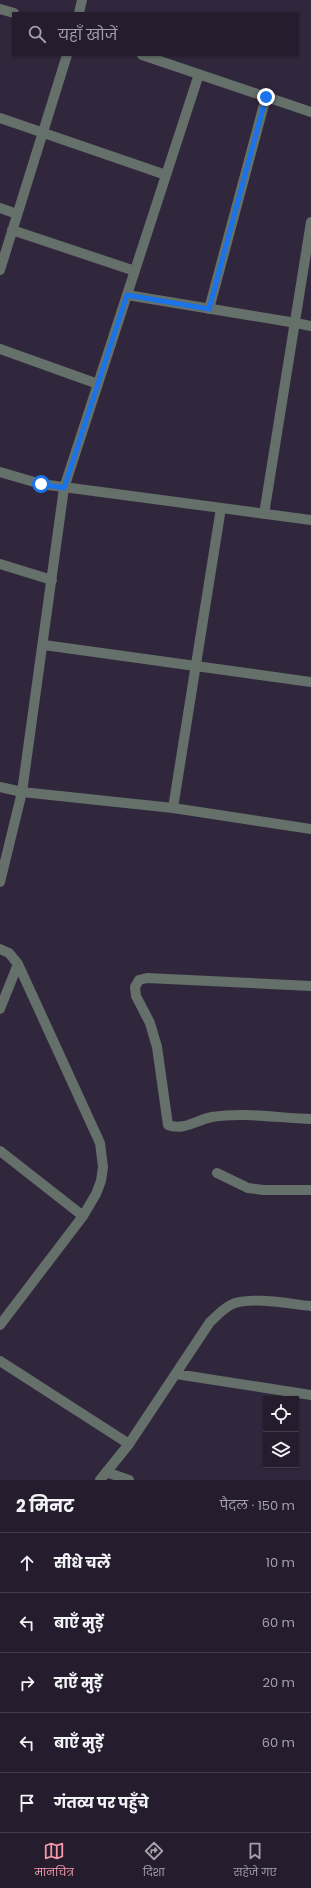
<!DOCTYPE html>
<html lang="hi">
<meta charset="utf-8">
<style>
:root{--surface:#251d2d;--page:#312a39;--text:#f1f3f6;--muted:#a3a2aa;--line:#423b49;--accent:#f39aaa}
body{margin:0;font-family:Poppins,"Noto Sans Devanagari",sans-serif;background:var(--page);color:var(--text)}
.controls{position:absolute;right:12px;bottom:12px;display:grid;overflow:hidden;border-radius:0px;box-shadow:0 1px 3px #0004}
.controls button{width:36px;height:36px;display:grid;place-items:center;padding:0;border:0;border-bottom:1px solid var(--line);background:var(--surface);color:var(--text);font:20px sans-serif}
.stop{position:absolute;width:12px;height:12px;margin:-9px;border:3px solid #1a73e8;border-radius:50%;background:#fff}
.stop.end{background:#1a73e8;border-color:#fff;box-shadow:0 1px 4px #0008}
.list{margin:0;padding:0;list-style:none}
h2{display:flex;justify-content:space-between;align-items:center;height:52px;margin:0;padding:0 16px;font-size:17px}
h2 small{font-size:13px;font-weight:400;color:var(--muted)}
.list li{display:grid;grid-template-columns:26px 1fr auto;gap:12px;align-items:center;box-sizing:border-box;height:60px;padding:0 16px;border-top:1px solid var(--line)}
.list b{display:block;font-size:15px;white-space:nowrap}
.list em{font-size:13px;font-style:normal;color:var(--muted)}
.icon{flex:none;width:22px;height:22px;fill:none;stroke:currentColor;stroke-width:2;stroke-linecap:round;stroke-linejoin:round}
.map{position:relative;flex:none;width:311px;height:1480px;overflow:hidden}
.search{position:absolute;background:var(--surface);box-shadow:0 1px 3px #0004;left:12px;right:12px;top:12px;height:44px;display:flex;align-items:center;gap:10px;box-sizing:border-box;padding:0 14px;border-radius:0px;color:var(--muted);font-size:15px}
.sheet{height:352px;background:var(--surface)}
nav{display:flex;justify-content:space-around;align-items:center;box-sizing:border-box;height:56px;border-top:1px solid var(--line);background:var(--surface);font-size:11px;color:var(--muted)}
nav a{display:grid;justify-items:center;gap:2px}
nav .on{color:var(--accent)}
.map>svg:first-child{display:block}
.lines{fill:none;stroke-linecap:round;stroke-linejoin:round}
.service{stroke:#647069;stroke-width:10}
.minor{stroke:#647069;stroke-width:10}
.route{stroke:#1a73e8;stroke-width:5}
</style>
<div class="map">
<svg width="311" height="1480" viewBox="0 0 311 1480">
<rect width="100%" height="100%" fill="#31273c"/>
<g class="lines">
<path class="service" d="M127,295l169,28"/>
<path class="minor" d="M0,9l14,4
M79,13l3,-13
M142,55l169,57
M0,118l166,57
M0,208l17,6
M12,230l123,41
M0,270l67,-215
M209,309l57,-212
M296,323l15,3
M0,349l98,35
M0,472l41,12 270,36
M264,514l47,-292
M0,564l52,16
M44,645l267,37
M0,787l22,5 151,16 138,21
M173,808l48,-300
M0,882l22,-90 42,-304 135,-414
M0,949l9,4 9,11 82,179 3,24 -2,14 -5,13 -13,22 -83,109
M311,986l-164,-8 -8,2 -4,7 1,9 14,27 7,24 11,78c16,6 28,-5 44,-8 32,-5 67,1 99,2
M0,1009l18,-45
M0,1151l83,65
M217,1173l31,15 15,2h48
M0,1361l129,83
M176,1374l135,21
M106,1472l23,8
M100,1480l29,-36 81,-122c7,-6 15,-16 25,-19 20,-6 55,1 76,3"/>
</g>
<g class="lines">
<path class="route" d="M41,484l23,4 63,-193 82,14 57,-212"/>
</g>
</svg>
<div class="controls">
<button><svg class="icon" aria-label="locate" viewBox="0 0 24 24"><circle cx="12" cy="12" r="6"/><path d="M12 2v4M12 18v4M2 12h4M18 12h4"/></svg></button>
<button><svg class="icon" aria-label="layers" viewBox="0 0 24 24"><path d="M12 4l9 5-9 5-9-5zM3 14l9 5 9-5"/></svg></button>
</div>
<div class="stop" style="left:41px;top:484px"></div>
<div class="stop end" style="left:266px;top:97px"></div>
<div class="search"><svg class="icon" aria-label="search" viewBox="0 0 24 24"><circle cx="10" cy="10" r="6"/><path d="M15 15l6 6"/></svg>यहाँ खोजें</div>
</div>
<section class="sheet">
<h2>2 मिनट<small>पैदल · 150 m</small></h2>
<ul class="list">
<li><svg class="icon" aria-label="ahead" viewBox="0 0 24 24"><path d="M12 20V5M6 11l6-6 6 6"/></svg><div><b>सीधे चलें</b></div><em>10 m</em></li>
<li><svg class="icon" aria-label="left" viewBox="0 0 24 24"><path d="M17 20v-9H6M10 6l-5 5 5 5"/></svg><div><b>बाएँ मुड़ें</b></div><em>60 m</em></li>
<li><svg class="icon" aria-label="right" viewBox="0 0 24 24"><path d="M7 20v-9h11M14 6l5 5-5 5"/></svg><div><b>दाएँ मुड़ें</b></div><em>20 m</em></li>
<li><svg class="icon" aria-label="left" viewBox="0 0 24 24"><path d="M17 20v-9H6M10 6l-5 5 5 5"/></svg><div><b>बाएँ मुड़ें</b></div><em>60 m</em></li>
<li><svg class="icon" aria-label="arrive" viewBox="0 0 24 24"><path d="M6 21V4h12l-3 4 3 4H6"/></svg><div><b>गंतव्य पर पहुँचे</b></div></li>
</ul>
</section>
<nav>
<a class="on"><svg class="icon" aria-label="map" viewBox="0 0 24 24"><path d="M3 6l6-2 6 2 6-2v14l-6 2-6-2-6 2zM9 4v14M15 6v14"/></svg>मानचित्र</a>
<a><svg class="icon" aria-label="directions" viewBox="0 0 24 24"><path d="M12 3l9 9-9 9-9-9zM9 14v-3h6M13 9l2 2-2 2"/></svg>दिशा</a>
<a><svg class="icon" aria-label="saved" viewBox="0 0 24 24"><path d="M7 4h10v16l-5-4-5 4z"/></svg>सहेजे गए</a>
</nav>
